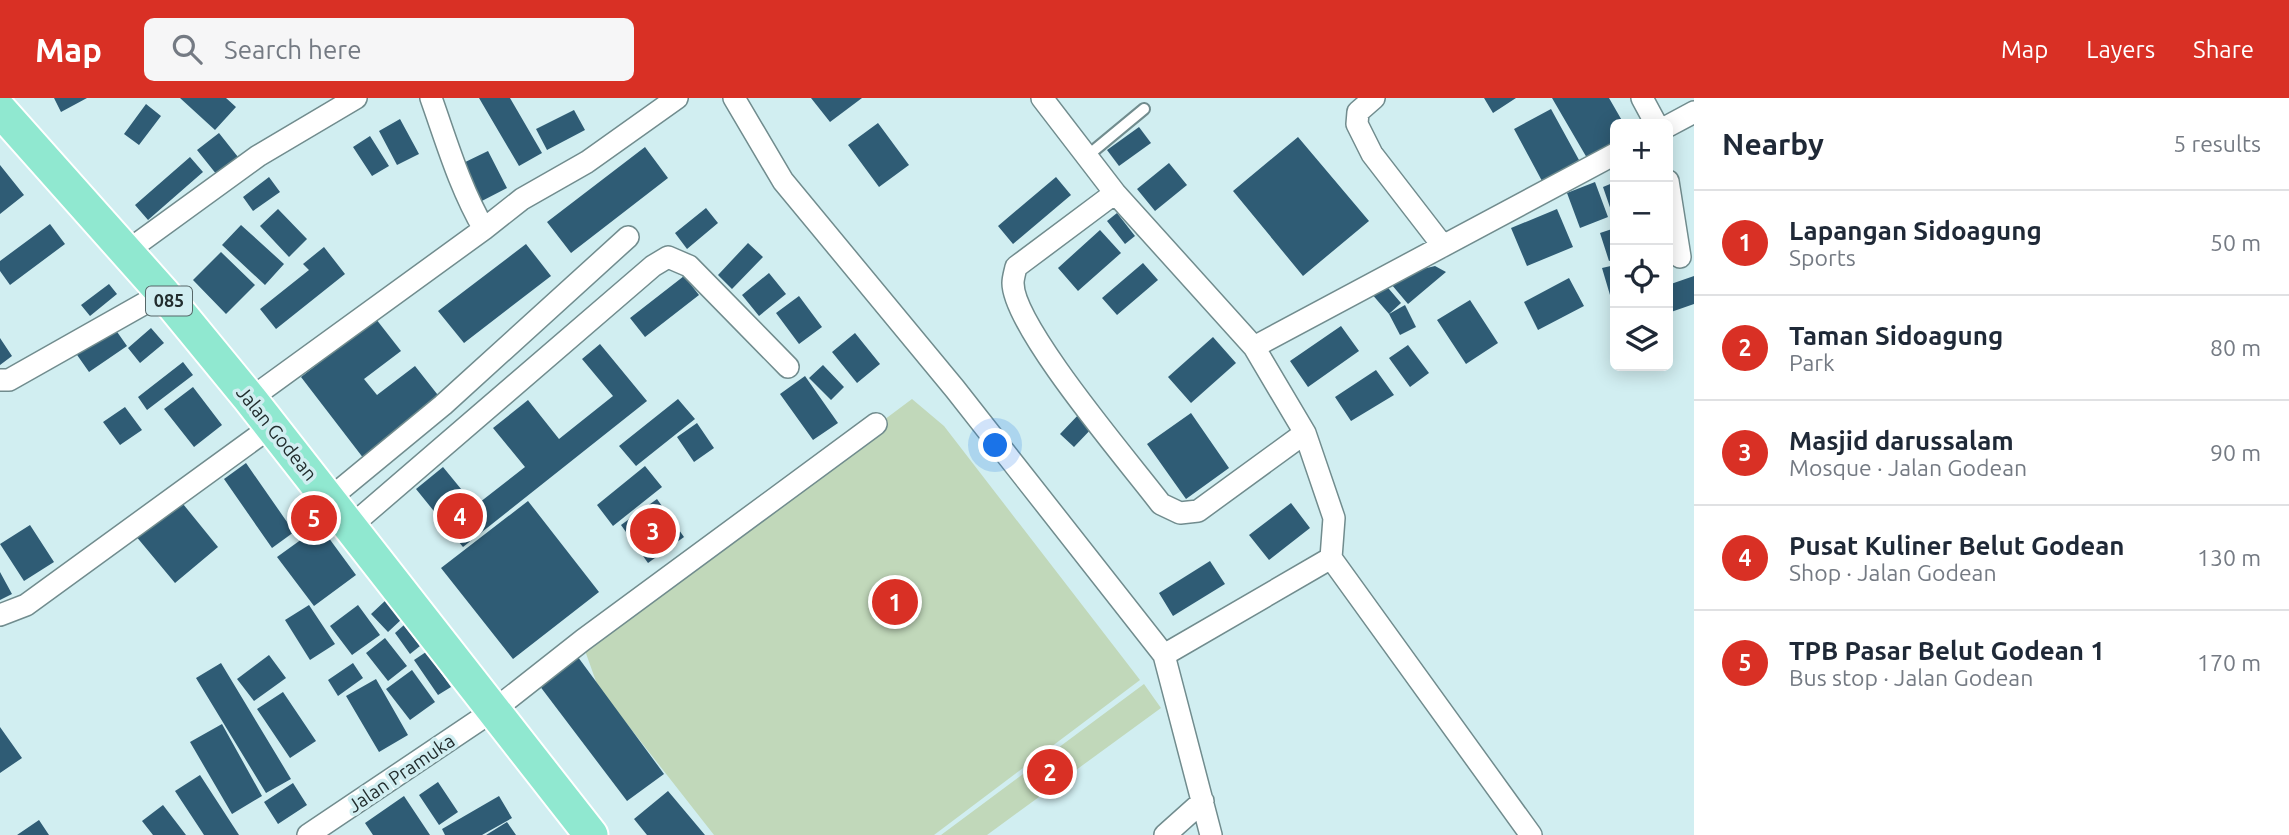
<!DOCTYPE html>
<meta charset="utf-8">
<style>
:root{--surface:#fff;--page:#f6f6f7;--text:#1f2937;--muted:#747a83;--line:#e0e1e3;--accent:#d93025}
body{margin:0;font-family:Ubuntu,sans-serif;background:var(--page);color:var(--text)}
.controls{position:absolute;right:21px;top:21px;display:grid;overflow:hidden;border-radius:10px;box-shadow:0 4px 18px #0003}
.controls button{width:63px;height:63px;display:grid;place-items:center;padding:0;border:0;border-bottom:2px solid var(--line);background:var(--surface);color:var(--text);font:35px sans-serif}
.you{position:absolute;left:996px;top:348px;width:24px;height:24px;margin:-18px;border:5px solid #fff;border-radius:50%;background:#1a73e8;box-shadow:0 0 0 10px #1a73e833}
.badge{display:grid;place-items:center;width:46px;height:46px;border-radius:50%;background:var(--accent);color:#fff;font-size:23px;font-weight:700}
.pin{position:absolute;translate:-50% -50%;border:4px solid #fff;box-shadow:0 2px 7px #0006}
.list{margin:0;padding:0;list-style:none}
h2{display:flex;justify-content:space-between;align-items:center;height:91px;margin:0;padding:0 28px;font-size:30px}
h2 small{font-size:23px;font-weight:400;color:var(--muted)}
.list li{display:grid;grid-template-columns:46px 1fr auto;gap:21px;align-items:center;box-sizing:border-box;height:105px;padding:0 28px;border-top:2px solid var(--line)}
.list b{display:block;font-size:26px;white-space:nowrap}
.list p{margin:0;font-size:23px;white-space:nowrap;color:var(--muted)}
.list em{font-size:23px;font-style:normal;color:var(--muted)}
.icon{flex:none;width:38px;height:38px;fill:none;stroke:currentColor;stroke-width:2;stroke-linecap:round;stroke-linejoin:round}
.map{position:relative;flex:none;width:1694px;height:737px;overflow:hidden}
header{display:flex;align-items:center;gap:42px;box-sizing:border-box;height:98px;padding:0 35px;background:var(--accent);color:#fff}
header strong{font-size:33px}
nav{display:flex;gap:38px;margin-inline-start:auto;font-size:24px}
.search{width:490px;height:63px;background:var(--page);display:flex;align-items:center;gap:18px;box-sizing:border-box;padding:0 24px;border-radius:10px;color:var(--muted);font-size:26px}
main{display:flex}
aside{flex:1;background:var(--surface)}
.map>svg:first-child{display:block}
.green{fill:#c1d8ba}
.building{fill:#2f5c75}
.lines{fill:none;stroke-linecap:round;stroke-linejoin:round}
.lane-casing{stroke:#718c8e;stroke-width:14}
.street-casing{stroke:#718c8e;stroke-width:24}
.primary-casing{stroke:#fff;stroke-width:37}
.lane{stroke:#fff;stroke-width:10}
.street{stroke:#fff;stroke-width:21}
.primary{stroke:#90e8d0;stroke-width:33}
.labels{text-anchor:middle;stroke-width:7;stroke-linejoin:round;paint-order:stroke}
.shield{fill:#d1eef1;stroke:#566768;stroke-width:2}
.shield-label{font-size:18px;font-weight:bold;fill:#222d2e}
.street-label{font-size:19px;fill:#222d2e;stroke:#d1eef1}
</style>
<header>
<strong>Map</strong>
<div class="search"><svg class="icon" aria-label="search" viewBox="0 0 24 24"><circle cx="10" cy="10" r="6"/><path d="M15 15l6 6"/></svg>Search here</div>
<nav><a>Map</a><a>Layers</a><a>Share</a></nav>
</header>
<main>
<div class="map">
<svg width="1694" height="737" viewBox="0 0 1694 737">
<rect width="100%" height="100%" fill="#d1eef1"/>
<path class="green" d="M912,301l32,27 196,254 -206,155h-220l-116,-148 -15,-42z
M1144,586l17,24 -174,127h-46z"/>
<path class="building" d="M54,0h33l-26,14z
M180,0h46l10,9 -21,23z
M479,0h31l32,55 -23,13z
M811,0h51l-32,24z
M1484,0h32l-23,15z
M1552,0h57l15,26h-9v18l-28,16z
M146,6l15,12 -22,29 -15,-11z
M1551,11l28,51 -37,21 -28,-52z
M574,12l11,20 -38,20 -11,-21z
M400,21l19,35 -22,11 -18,-34z
M878,25l31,42 -30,22 -31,-42z
M1139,29l12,16 -32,23 -12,-16z
M219,35l19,24 -21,18 -20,-25z
M370,38l19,30 -17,10 -19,-29z
M1298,39l71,84 -66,55 -70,-85z
M645,49l23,31 -97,75 -24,-31z
M488,53l19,37 -31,16 -19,-38z
M190,59l13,15 -55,48 -13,-15z
M1169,65l18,22 -32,26 -18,-22z
M0,67l24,30 -24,19z
M269,79l11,15 -27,19 -10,-14z
M1056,79l15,18 -58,49 -15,-18z
M1595,84l13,35 -28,11 -13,-35z
M1615,84v40l-12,-35z
M706,110l12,15 -31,26 -12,-16z
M278,111l29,30 -18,18 -29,-31z
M1557,111l16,38 -46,19 -16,-38z
M1117,115l18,23 -10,8 -18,-23z
M50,126l15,20 -55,41 -10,-14v-10z
M241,127l43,39 -19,21 -43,-40z
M1615,130v31l-6,2 -9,-28z
M1100,132l21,23 -43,38 -20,-23z
M748,145l15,14 -31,32 -14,-14z
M526,146l25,32 -87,67 -26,-32z
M324,149l21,27 -69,55 -16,-20 49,-39 -6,-6z
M221,154l34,33 -29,29 -33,-34z
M1143,165l15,17 -41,35 -15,-17z
M1615,167v29l-5,1 -8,-27z
M1435,168l11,6 -38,32 -22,-26z
M769,175l17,21 -27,22 -17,-21z
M684,178l15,19 -54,42 -15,-19z
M1694,178v28l-23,8 -3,-8v-19z
M1569,180l15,28 -46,24 -14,-28z
M1383,184l18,21 -12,11 -18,-21z
M109,186l8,10 -27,22 -9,-11z
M799,198l23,31 -23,17 -23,-31z
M1470,202l28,43 -32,21 -29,-44z
M1405,207l11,22 -16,8 -11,-21z
M376,221l25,32 -37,28 13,16 38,-29 26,33 -77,60 -63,-82z
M113,228l14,20 -38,26 -14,-20z
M1341,228l18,25 -51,36 -18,-26z
M151,230l13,15 -24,20 -12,-15z
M855,235l25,31 -23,19 -25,-31z
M1213,239l23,26 -45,40 -23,-26z
M0,240l12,18 -12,9z
M600,246l47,57 -184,146 -47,-58 27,-22 32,39 50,-39 -32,-39 35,-28 31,39 54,-43 -31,-37z
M1408,247l21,28 -19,14 -21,-29z
M183,264l10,13 -46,35 -9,-13z
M823,267l21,22 -13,13 -22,-22z
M1376,272l18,25 -43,26 -16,-24z
M805,278l33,47 -25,17 -33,-46z
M193,289l29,38 -28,22 -30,-38z
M678,301l17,20 -59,47 -17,-20z
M125,309l17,23 -22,15 -17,-23z
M1081,314l14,13 -21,22 -14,-13z
M1191,315l38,55 -43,31 -39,-55z
M697,325l17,25 -20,14 -17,-25z
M246,365l48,69 -22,16 -48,-69z
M645,368l17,21 -49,39 -16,-21z
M179,401l39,48 -43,36 -40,-48z
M657,401l27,38 -36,26 -27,-38z
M528,403l71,91 -86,67 -72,-91z
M1291,405l19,25 -41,32 -20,-25z
M30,427l24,37 -30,19 -24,-37z
M320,428l36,49 -42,31 -37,-49z
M1210,463l15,23 -52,32 -14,-23z
M0,474l12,22 -12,6z
M386,502l17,18 -15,14 -17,-18z
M309,507l26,39 -25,16 -25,-40z
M358,507l22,30 -28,20 -22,-29z
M404,527l16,21 -10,8 -15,-21z
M385,540l22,28 -19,15 -22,-28z
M426,554l25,35 -13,8 -24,-35z
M575,555l89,121 -37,27 -91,-120z
M269,557l17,23 -32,23 -17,-22z
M221,565l70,116 -25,14 -70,-115z
M353,565l10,15 -25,18 -10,-16z
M412,572l23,32 -25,18 -24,-31z
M376,581l32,56 -29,17 -33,-56z
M283,594l33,49 -26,17 -33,-49z
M222,626l40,72 -30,18 -42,-72z
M0,629l22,31 -22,15z
M200,677l39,60h-35l-29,-44z
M438,684l20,30 -19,13 -20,-30z
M293,685l14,22 -29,19 -14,-22z
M668,693l37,44h-58l-13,-16z
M404,698l26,39h-57l-8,-12z
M499,698l13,22 -30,17h-37l-3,-6z
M163,707l23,30h-33l-11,-14z
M39,722l10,15h-32z
M507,724l9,13h-30z"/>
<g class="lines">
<defs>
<path id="lane" d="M1086,59l58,-48"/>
<path id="street" d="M431,0c16,45 29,90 53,131
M734,0l49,83 172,208 209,266 47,180
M1042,0l73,95 139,154
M1374,0l-16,14 -1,12 15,30 71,92
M1642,0l14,26
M1668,28l26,-14
M1668,83l12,76
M1115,95l-99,74c-1,5 -3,11 -3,16 0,44 117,180 148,221l19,9 18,-2 107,-78
M126,154l132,-96 98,-58
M0,282h9l154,-87
M250,301l234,-170 38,-30 65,-37 90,-64
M329,401l114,-94 185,-168
M351,428l302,-260 15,-9 21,9 99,101
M0,517l26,-10 246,-179
M1164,557l167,-97
M308,737l186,-125 89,-70 293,-216
M1165,737l38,-34
M1531,737l-200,-277 3,-40 -29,-85 -51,-86 361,-193"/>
<path id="primary" d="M0,12l163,183 87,106 341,436"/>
</defs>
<use href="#lane" class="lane-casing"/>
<use href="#street" class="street-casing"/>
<use href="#primary" class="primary-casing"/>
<use href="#lane" class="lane"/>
<use href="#street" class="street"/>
<use href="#primary" class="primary"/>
</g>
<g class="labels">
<rect class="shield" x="146" y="188.5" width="46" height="29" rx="5"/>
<g class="shield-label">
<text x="169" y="209">085</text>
</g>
<g class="street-label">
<text transform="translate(277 335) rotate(51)" y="7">Jalan Godean</text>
<text transform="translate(401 675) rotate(-34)" y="7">Jalan Pramuka</text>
</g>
</g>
</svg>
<div class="controls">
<button>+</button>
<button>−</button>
<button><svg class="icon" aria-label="locate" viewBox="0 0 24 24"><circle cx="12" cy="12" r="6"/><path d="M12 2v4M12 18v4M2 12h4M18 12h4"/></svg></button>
<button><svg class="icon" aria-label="layers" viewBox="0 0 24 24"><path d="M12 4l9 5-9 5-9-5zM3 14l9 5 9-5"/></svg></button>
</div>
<div class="you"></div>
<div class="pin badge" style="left:895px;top:504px">1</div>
<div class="pin badge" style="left:1050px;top:674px">2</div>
<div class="pin badge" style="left:653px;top:433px">3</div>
<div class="pin badge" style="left:460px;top:418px">4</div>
<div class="pin badge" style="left:314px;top:420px">5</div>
</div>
<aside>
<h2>Nearby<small>5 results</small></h2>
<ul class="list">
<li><span class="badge">1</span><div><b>Lapangan Sidoagung</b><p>Sports</p></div><em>50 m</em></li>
<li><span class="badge">2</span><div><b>Taman Sidoagung</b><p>Park</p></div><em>80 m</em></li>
<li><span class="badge">3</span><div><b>Masjid darussalam</b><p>Mosque · Jalan Godean</p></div><em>90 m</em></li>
<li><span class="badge">4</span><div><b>Pusat Kuliner Belut Godean</b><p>Shop · Jalan Godean</p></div><em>130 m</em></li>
<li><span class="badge">5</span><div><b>TPB Pasar Belut Godean 1</b><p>Bus stop · Jalan Godean</p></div><em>170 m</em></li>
</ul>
</aside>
</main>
